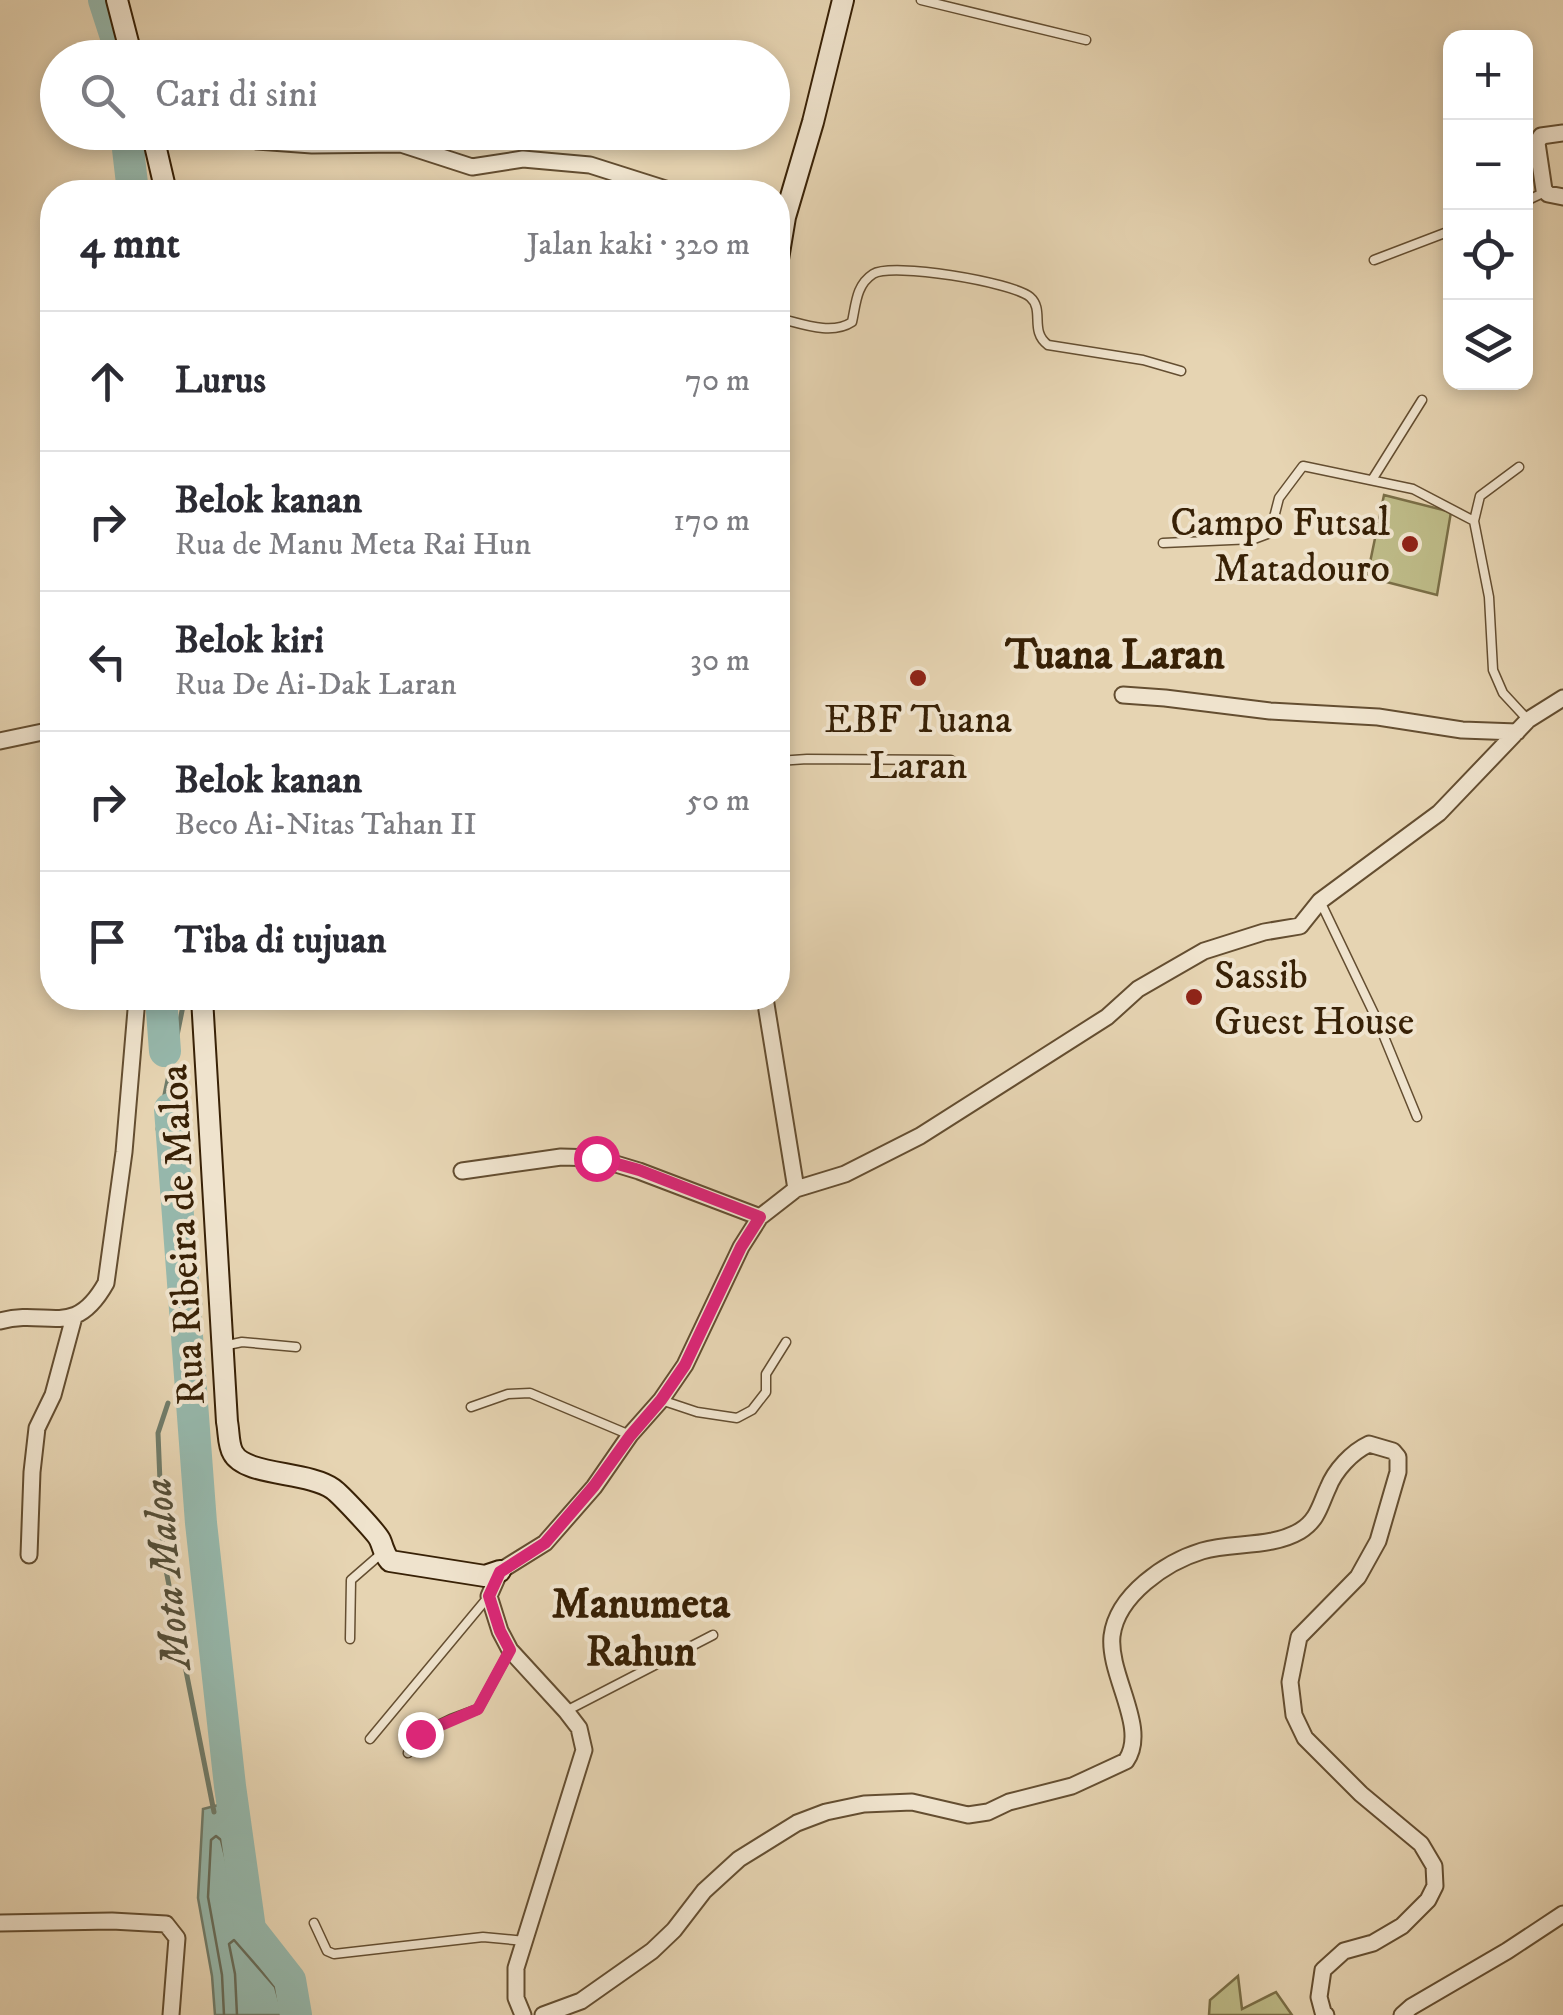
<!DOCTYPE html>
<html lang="id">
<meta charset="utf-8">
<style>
:root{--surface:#fff;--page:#f7f7f7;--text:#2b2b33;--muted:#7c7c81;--line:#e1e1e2}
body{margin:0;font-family:"IM FELL DW Pica",serif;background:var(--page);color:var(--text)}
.controls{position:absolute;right:30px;top:30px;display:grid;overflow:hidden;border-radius:20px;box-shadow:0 5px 15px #0003}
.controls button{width:90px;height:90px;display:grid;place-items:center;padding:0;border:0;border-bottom:2px solid var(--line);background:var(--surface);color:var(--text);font:50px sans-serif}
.stop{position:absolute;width:30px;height:30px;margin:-22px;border:8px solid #db2777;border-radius:50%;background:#fff}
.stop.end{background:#db2777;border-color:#fff;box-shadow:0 2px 10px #0008}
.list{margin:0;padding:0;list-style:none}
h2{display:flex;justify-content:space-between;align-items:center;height:130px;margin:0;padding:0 40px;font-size:42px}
h2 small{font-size:32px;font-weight:400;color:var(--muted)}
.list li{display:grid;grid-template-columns:65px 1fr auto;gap:30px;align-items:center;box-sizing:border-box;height:140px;padding:0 40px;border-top:2px solid var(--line)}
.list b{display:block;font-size:38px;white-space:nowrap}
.list p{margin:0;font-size:32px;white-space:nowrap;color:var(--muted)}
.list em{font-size:32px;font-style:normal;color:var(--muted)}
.icon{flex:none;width:55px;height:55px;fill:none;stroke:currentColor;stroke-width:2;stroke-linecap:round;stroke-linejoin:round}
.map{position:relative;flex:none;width:1563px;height:2015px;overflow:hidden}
.search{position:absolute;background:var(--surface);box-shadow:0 5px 15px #0003;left:40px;top:40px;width:750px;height:110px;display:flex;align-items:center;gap:25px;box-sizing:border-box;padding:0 35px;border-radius:55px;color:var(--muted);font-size:38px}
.panel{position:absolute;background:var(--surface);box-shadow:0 5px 15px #0003;left:40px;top:180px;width:750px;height:830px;border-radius:40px}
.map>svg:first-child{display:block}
.green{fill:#bdba87;stroke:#7a6e46;stroke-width:2.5}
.water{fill:#96b8ac;stroke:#707c6a;stroke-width:2.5}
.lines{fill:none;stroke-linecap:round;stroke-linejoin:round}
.shore{stroke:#676c59;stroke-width:2.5}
.stream{stroke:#707c6a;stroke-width:5}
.river{stroke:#96b8ac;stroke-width:32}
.lane-casing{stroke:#644e31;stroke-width:11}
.street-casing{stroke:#644e31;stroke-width:19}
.secondary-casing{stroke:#382106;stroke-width:24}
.lane{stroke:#efe3cd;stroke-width:8}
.street{stroke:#efe3cd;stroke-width:15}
.secondary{stroke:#efe3cd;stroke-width:20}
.route{stroke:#db2777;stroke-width:12}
.poi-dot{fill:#8f2418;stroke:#efe3cd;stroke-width:4}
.labels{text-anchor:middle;stroke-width:8;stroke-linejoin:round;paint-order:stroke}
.poi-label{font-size:40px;fill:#382106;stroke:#efe3cd;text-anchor:end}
.street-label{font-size:40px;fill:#382106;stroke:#efe3cd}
.neighbourhood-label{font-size:42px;font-weight:bold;fill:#382106;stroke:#efe3cd}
.water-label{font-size:42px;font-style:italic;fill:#544e38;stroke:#efe3cd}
</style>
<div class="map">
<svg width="1563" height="2015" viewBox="0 0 1563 2015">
<rect width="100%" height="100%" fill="#e6d4b2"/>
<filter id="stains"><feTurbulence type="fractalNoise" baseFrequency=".002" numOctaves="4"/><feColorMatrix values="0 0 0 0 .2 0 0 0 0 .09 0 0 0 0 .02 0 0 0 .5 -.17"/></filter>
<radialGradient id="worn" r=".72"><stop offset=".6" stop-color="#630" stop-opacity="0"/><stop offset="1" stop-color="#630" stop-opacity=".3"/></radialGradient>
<path class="green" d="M1384,495l67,17 -14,83 -70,-18z
M1238,1976l4,33 34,-17 16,23h-83l1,-15z"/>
<path class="water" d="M222,1804l30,118 44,55 10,38h-91l-3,-39 -14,-78 5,-89z"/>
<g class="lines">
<path class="shore" d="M224,2015l-2,-40 -14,-78 3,-57 5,-4 5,4 21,86 44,55 10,34
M237,2015l-2,-41 -6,-30 5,-4 41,47 8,28"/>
<path class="stream" d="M141,132l3,60
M164,1154l-6,-25 25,-123 -1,-8
M195,1282l5,22
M168,1403l-10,30 5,122 51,257"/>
<path class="river" d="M104,0l12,37 2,21
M126,132l7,60
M161,998l4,53
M170,1109l31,414 29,263 20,143 40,51 6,35"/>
<defs>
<path id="lane" d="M921,0l165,40
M1526,201l19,-9
M1374,260l76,-29
M778,318c22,5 53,18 74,4 4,-18 4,-37 21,-48 19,-12 139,8 157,23 15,13 -1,34 18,48l95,15 38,11
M1519,467l-39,29 -6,25 15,76 4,73 10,23 25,27
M1372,480l50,-80
M1163,543l91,-4 16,-6 9,-35 24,-32 110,23 61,32
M778,761l29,-2 144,1
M1320,901l58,121 39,95
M363,998l14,2
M223,1346l19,-4 54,5
M661,1400l36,12 40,6 15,-8 14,-18v-18l20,-32
M471,1407l37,-13 22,-1 100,42
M350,1639l1,-59 31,-27
M566,1711l147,-76
M370,1739l119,-143
M408,1753l12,-19 31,-15 27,-10 32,-59
M314,1923l13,28 7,3 149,-17 42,4"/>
<path id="street" d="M219,132l38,9 55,4 89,-1 71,23 51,-8 67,6 85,27
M1563,133l-22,3 -4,7 7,47 4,4 15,3
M1123,695l42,3 105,13 108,6 84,13 55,2
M0,741l52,-11
M765,998l31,191
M462,1171l99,-14 35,1 43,13 121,46
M0,1321c48,-13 74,19 106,-38l18,-131 13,-154
M29,1555l3,-83 5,-44 16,-33 21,-78
M0,1923l112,-2 54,3 11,14 -6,77
M523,2015l-7,-17v-30l68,-218 -5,-22 -13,-17 -56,-61 -10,-19 -11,-35 11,-25 45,-28 49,-56 36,-52 31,-35 24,-35 56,-118 19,-30 36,-28 49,-15 75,-38 187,-119 31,-28 66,-38 60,-19 36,-6 20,-25 119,-88 89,-93 35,-22
M543,2015l38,-14 71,-50 22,-21 30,-39 35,-32 58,-36 29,-11 38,-8 48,-2 56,13 20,-3 21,-10 63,-16 54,-25c23,-33 -18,-85 -14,-125 5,-41 54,-74 90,-85 31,-9 69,-3 98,-20 18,-11 20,-26 28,-43 7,-18 24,-36 41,-44l24,7 5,6v15l-20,69 -20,36 -59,60 -9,45 4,33 11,23 56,56 60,50 13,22 1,20 -7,14 -26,26 -29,17 -29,8 -21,19 -4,27 4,15 3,3
M1402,2015l9,-8 96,-56 56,-37"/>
<path id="secondary" d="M117,0l15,58
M152,132l14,60
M778,259l7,-42 28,-95 30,-122
M202,998l25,424c2,9 1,23 6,31 12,23 75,18 100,36 7,5 44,44 47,51 4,9 3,13 10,21l95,15 15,-5"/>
</defs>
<use href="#lane" class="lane-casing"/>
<use href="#street" class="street-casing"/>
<use href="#secondary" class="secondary-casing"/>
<use href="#lane" class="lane"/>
<use href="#street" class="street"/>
<use href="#secondary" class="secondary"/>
</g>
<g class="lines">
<path class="route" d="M420,1734l58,-25 32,-59 -10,-19 -11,-35 11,-24 45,-29 49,-57 36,-50 31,-36 24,-35 56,-118 19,-30 -121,-47 -43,-12"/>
</g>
<g class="poi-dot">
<circle cx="1410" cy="544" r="10"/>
<circle cx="918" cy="678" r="10"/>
<circle cx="1194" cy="997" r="10"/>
</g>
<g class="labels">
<g class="poi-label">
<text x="1390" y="535">Campo Futsal<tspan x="1390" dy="46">Matadouro</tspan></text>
<text x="918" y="732" text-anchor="middle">EBF Tuana<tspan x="918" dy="46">Laran</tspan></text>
<text x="1214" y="988" text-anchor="start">Sassib<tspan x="1214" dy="46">Guest House</tspan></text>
</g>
<g class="street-label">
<text transform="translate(181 1235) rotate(-93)" y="14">Rua Ribeira de Maloa</text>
</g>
<g class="neighbourhood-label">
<text x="1115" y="668">Tuana Laran</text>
<text x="641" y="1617">Manumeta<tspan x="641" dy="48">Rahun</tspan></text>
</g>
<g class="water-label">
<text transform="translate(165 1574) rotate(-96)" y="15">Mota Maloa</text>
</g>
</g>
<rect width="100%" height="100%" filter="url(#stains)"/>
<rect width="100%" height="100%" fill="url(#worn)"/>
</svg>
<div class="controls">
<button>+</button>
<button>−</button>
<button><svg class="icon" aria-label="locate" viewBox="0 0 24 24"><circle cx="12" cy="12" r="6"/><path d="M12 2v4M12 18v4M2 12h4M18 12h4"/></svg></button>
<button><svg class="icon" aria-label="layers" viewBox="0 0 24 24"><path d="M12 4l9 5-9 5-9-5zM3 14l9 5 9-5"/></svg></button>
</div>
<div class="stop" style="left:596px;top:1158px"></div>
<div class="stop end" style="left:420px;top:1734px"></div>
<div class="search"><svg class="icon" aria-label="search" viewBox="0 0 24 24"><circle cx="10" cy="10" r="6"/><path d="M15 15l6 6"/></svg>Cari di sini</div>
<section class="panel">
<h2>4 mnt<small>Jalan kaki · 320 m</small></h2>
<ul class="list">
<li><svg class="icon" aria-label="ahead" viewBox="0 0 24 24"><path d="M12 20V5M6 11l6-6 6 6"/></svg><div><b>Lurus</b></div><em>70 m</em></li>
<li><svg class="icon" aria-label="right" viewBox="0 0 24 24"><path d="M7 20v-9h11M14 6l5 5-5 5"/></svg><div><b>Belok kanan</b><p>Rua de Manu Meta Rai Hun</p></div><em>170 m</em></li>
<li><svg class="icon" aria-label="left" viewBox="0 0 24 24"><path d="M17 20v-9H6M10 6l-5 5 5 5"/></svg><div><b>Belok kiri</b><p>Rua De Ai-Dak Laran</p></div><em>30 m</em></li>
<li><svg class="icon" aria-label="right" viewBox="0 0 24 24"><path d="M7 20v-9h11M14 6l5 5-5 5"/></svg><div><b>Belok kanan</b><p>Beco Ai-Nitas Tahan II</p></div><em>50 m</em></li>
<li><svg class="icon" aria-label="arrive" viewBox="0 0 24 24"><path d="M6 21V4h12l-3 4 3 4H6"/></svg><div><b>Tiba di tujuan</b></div></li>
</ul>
</section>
</div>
